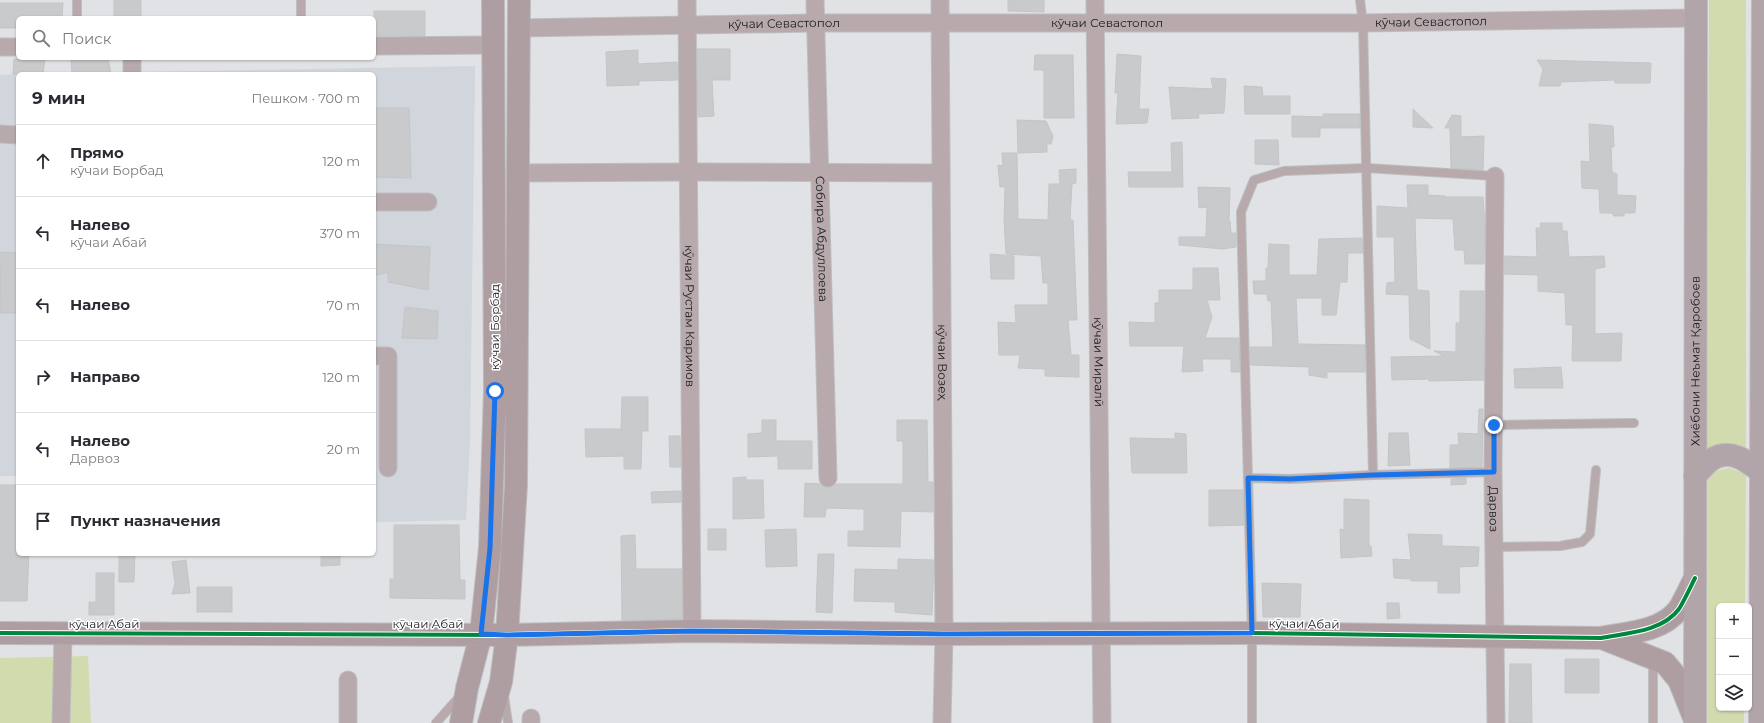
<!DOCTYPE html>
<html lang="ru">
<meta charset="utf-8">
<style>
:root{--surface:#fff;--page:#f2f2f3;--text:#2b2b33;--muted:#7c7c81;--line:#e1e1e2}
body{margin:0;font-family:Montserrat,sans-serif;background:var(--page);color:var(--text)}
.controls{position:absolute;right:12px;bottom:12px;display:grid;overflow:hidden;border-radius:6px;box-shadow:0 1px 3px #0004}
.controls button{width:36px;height:36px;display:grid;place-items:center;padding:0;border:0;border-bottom:1px solid var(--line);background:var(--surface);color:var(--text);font:20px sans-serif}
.stop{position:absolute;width:12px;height:12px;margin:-9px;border:3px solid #1a73e8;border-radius:50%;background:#fff}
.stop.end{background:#1a73e8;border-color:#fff;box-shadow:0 1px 4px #0008}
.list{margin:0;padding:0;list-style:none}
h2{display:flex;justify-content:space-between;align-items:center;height:52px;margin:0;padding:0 16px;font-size:17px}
h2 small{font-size:13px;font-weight:400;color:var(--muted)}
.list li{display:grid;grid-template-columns:26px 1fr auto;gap:12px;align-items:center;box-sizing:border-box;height:72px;padding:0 16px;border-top:1px solid var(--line)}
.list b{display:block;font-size:15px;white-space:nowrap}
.list p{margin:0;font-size:13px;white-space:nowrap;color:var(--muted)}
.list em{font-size:13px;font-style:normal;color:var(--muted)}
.icon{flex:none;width:22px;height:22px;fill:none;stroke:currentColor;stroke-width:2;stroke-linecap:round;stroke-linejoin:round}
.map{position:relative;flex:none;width:1764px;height:723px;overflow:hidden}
.search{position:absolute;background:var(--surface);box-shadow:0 1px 3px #0004;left:16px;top:16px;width:360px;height:44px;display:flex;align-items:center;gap:10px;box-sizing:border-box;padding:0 14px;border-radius:6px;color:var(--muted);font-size:15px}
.panel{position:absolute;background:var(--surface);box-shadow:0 1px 3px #0004;left:16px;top:72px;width:360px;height:484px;border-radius:6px}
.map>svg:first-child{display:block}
.built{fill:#d1d5dc}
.green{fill:#d1dbad}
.building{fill:#c9cacc;stroke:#c3c5c7}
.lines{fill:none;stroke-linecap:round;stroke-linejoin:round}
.lane-casing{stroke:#bdbec0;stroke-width:10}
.street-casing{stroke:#bdbec0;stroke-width:19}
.secondary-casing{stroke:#bdbec0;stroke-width:24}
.highway-casing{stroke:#bdbec0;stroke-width:24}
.lane{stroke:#b7a9ac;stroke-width:8}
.street{stroke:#b7a9ac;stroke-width:17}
.secondary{stroke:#ae9ea2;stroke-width:22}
.highway{stroke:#b2a5aa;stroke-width:22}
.cycleway-casing{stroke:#fff;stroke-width:6}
.cycleway{stroke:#00873e;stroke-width:4}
.route{stroke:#1a73e8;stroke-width:5}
.labels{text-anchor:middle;stroke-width:3;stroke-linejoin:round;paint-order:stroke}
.street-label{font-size:12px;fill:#1a1b1d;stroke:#fff}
</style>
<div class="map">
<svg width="1764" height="723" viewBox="0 0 1764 723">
<rect width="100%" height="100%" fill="#e0e2e5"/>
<path class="built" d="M475,66l-5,375 -4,79 -92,2v-448h-340z
M18,74v402h-18v-401z"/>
<path class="green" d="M1709,0h37v449c-16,-5 -23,-4 -39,0z
M1729,468l17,6 -1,132h-26v102h25v15h-37l1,-245 8,-7z
M88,656l3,67h-91v-65z"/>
<path class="building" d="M114,0h27v18h-27z
M1008,0h36v12l-36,-1z
M0,3h63l-1,15h-44v10h-18z
M374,11h51v25h-51z
M697,49h33v31h-18l2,36 -16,1z
M638,50v14l39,-2 1,18 -39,1v4l-32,1 -1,-34z
M1117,54l24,2 -2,53h10l-2,14 -31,1 2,-31h-3z
M1035,55h38l1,63h-30v-48h-10z
M71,58h37l3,16h-39z
M14,59h31l-2,15h-30z
M1537,60l114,3 -1,20h-35v-3l-54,2 -1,4h-21l4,-17z
M1211,78l15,1 -2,34 -26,1 1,4 -27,1 -3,-32 44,2z
M1244,86l18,1 1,9h27v18h-45z
M374,108h35l2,70 -37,-1z
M1413,109l20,19 -20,-1z
M1323,114h37v14h-40v9h-28v-21l31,1z
M1452,115l9,1v21l23,-1 -1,34 -32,-2 -1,-40h-5z
M1017,120l29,1 7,15 -2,8h-4v8l-29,1z
M1589,124l24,2 1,21h-3l1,25 5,2v21l19,1 -1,17h-11v3h-10l-2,-3h-12l-1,-24 -17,-1 -1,-27 9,1z
M1255,140h23l1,25 -24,-1z
M1182,142l1,45h-54l-1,-15h44l-1,-29z
M1002,153h15l1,66 30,1 1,-36h11l-1,-14 17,-1v14l-4,1 -2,36h3l4,100h-9l3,35h8v22l-34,-1v-7l-27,-1 2,-13h-21l-1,-33 18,1 -1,-18h33v-22h-5l-2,-27 -35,-2 -2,-34 1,-33h-5l-2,-22 5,1z
M1407,185h21v10l17,1v1h38l2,28 -1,39h-19l-1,-14h-9l-2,-31 -38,-1 2,72 12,1 1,58 -20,-10 -1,-44 -23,-1 1,-11 8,-1 -1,-45h-17v-31l31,2z
M1198,187l32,1 -1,33h1l1,12h5v14l-13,2 -44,-4v-8h27l1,-30 -8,1z
M1540,223h22v8h5l2,26 35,-1 1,11 -10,2v65l27,-1 -1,28h-49l1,-36h-7l-1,-32 -27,-2v-16l-34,-1v-18l33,1 -1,-29h5z
M1362,238l1,15h-15l-1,29h-7l-4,33h-14v-17h-26l2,46 67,1v27h-38v6l-18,-3v-8l-59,-2v-18h23l-2,-46h-3l-1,-7h-13l-1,-13h13v-13h2l1,-24 20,1v30h28l2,-36z
M374,244l56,3 -2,43 -40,-8v-10l-14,4z
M1,252l17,1v60h-18z
M990,254l24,2v23h-23z
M1193,268h25l2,32h-13l5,17 -7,21h34l1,34h-9v-13h-29l1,12 -21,1 2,-26h-54l-1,-24 26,1v-20h4v-13h34z
M1460,291h24v89l-55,1v-2l-37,1 -1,-23 53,-1 -10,-5 22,1v-29h4z
M405,307l33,4 -1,28 -35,-1z
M1561,367l2,21h-48l-1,-19z
M622,397h26v34h-6l-1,38h-17v-13l-38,1 -1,-28h36z
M1479,409h4l-1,58 -32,1v-23h9l-1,-12 20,1z
M762,420h14v21h36v28h-34v-13l-30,1v-23l14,-1z
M897,420h30l1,62h5v30l-32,-1 -1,36 -52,-1v-15h16v-22l-38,-1 -1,9h-21l1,-34 15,1 8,4 8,-4h67v-43h-6z
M1175,433l11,1 1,39h-55l-2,-35 45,1z
M1389,433h19l2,32 -22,1z
M669,436h11l1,31h-11z
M746,477v3h17l1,38 -31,1v-41z
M1466,478v6l-15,1v-6z
M0,485h18v69h11l-2,47h-27z
M1209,490h34l1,35 -35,1z
M681,491v11l-29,1 -1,-11z
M1344,499l25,1v46h2l1,10 -31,2 -1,-29 4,1z
M394,525h65l1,55h5v19l-75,-1v-19h4z
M708,529h18v21h-18z
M796,529l1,37 -31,1 -1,-37z
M1408,534l34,1v11l37,1 -1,19 -19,1 1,26h-22v-12h-27v-2l-17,-1 -1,-19 18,1z
M635,535l1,34h46v50l-60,1 -1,-84z
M119,554h16l-1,28h-15z
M321,554h19v11l-19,1z
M818,554h16l-2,59 -16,-1z
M898,559l36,1 -2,55 -37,-3v-10l-41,-1 1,-32 43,1z
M186,560l4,33 -18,1 3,-10 -3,-22z
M96,573h18v42h-25v-13h7z
M1262,583l39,1 -1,33h-37z
M197,587h35v25h-35z
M1387,603h12l1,15 -13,1z
M1565,659h34v34h-34z
M1510,664h21l1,59h-23z"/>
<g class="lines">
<defs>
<path id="lane" d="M77,0v18
M301,0v18
M1360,0l3,23 10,452
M1494,425l140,-2
M1248,478l42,1 83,-4 120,-3
M1494,547l66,-1 22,-4 8,-8 6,-64
M1653,660v63
M504,696l4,27
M436,723l24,-27
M1252,723v-90l-11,-421 13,-32 30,-9 83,-3 128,8"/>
<g id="street">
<path id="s1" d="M687,0l5,631"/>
<path id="s2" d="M815,0l13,478"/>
<path id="s3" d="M940,0l4,634 -2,89"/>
<path id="s4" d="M1095,0l7,723"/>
<path id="s5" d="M519,28l295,-5h549l333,-5"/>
<path d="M374,46l120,-1"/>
<path d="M0,47h18"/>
<path d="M132,74v-16"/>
<path d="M0,134l18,1"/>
<path d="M518,173l170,-1 253,1"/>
<path id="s6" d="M1495,176l-2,296 3,251"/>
<path d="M374,202h54"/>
<path d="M374,356h14v112"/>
<path d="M348,680v43"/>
<path d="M531,718v5"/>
<path d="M61,723l2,-89"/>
</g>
<path id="secondary" d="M0,633l507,2 185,-4 252,3 308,-1 349,5c25,-5 61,-6 78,-29 6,-10 11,-21 16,-31
M1602,638l63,25 14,17 16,40
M461,723l6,-35 14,-54 9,-86 5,-157 -2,-391
M489,723l12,-41 6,-47 9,-150 3,-485"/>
<g id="highway">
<path d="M1695,476c5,-5 10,-12 16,-16 18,-13 36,1 50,12"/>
<path id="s7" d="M1695,723l1,-723"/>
<path d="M1760,723l3,-723"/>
</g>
</defs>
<use href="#lane" class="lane-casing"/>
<use href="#street" class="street-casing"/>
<use href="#secondary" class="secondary-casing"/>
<use href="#highway" class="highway-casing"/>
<use href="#lane" class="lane"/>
<use href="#street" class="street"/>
<use href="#secondary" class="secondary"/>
<use href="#highway" class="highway"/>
<defs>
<path id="cycleway" d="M0,633l507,2 185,-4 252,3 308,-1 349,5c25,-5 61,-6 78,-29 6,-10 11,-21 16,-31"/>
</defs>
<use href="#cycleway" class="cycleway-casing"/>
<use href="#cycleway" class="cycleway"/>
</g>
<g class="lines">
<path class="route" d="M495,391l-5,157 -9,86 26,1 185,-4 252,3 308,-1 -4,-155 42,1 83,-4 121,-3v-47"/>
</g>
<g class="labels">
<g class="street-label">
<text dy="4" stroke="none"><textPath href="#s5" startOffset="912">кӯчаи Севастопол</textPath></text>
<text dy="4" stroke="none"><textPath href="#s5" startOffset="588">кӯчаи Севастопол</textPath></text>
<text dy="4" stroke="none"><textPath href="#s5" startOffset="265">кӯчаи Севастопол</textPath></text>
<text dy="4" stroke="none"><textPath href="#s2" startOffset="239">Собира Абдуллоева</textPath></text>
<text dy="4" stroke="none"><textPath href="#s1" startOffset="316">кӯчаи Рустам Каримов</textPath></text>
<text transform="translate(495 327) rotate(-90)" y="4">кӯчаи Борбад</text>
<text dy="4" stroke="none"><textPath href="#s4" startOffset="362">кӯчаи Миралӣ</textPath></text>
<text dy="4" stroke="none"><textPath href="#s7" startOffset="362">Хиёбони Неъмат Қаробоев</textPath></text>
<text dy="4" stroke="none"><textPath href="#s3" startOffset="362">кӯчаи Возеҳ</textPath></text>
<text dy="4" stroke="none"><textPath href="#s6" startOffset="333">Дарвоз</textPath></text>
<text x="104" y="628">кӯчаи Абаӣ</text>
<text x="428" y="628">кӯчаи Абаӣ</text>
<text transform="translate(1304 624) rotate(1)" y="4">кӯчаи Абаӣ</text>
</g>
</g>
</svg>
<div class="controls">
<button>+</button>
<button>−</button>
<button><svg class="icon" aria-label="layers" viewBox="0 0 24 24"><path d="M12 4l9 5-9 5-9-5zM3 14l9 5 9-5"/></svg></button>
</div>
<div class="stop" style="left:495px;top:391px"></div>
<div class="stop end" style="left:1494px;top:425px"></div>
<div class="search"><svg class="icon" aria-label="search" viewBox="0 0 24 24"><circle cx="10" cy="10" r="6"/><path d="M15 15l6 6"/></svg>Поиск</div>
<section class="panel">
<h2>9 мин<small>Пешком · 700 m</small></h2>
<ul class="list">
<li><svg class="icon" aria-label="ahead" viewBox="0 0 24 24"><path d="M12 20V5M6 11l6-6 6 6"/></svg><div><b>Прямо</b><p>кӯчаи Борбад</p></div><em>120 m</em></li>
<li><svg class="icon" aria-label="left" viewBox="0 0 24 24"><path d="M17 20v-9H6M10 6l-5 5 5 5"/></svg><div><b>Налево</b><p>кӯчаи Абаӣ</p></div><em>370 m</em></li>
<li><svg class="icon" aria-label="left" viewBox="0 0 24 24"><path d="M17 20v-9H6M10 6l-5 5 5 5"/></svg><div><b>Налево</b></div><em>70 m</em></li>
<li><svg class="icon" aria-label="right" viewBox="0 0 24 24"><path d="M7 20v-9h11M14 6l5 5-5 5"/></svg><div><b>Направо</b></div><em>120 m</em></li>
<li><svg class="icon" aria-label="left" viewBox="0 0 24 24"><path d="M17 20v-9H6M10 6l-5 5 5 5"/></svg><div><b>Налево</b><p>Дарвоз</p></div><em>20 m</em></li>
<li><svg class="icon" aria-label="arrive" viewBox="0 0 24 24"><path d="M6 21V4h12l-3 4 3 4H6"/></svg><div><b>Пункт назначения</b></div></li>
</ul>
</section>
</div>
